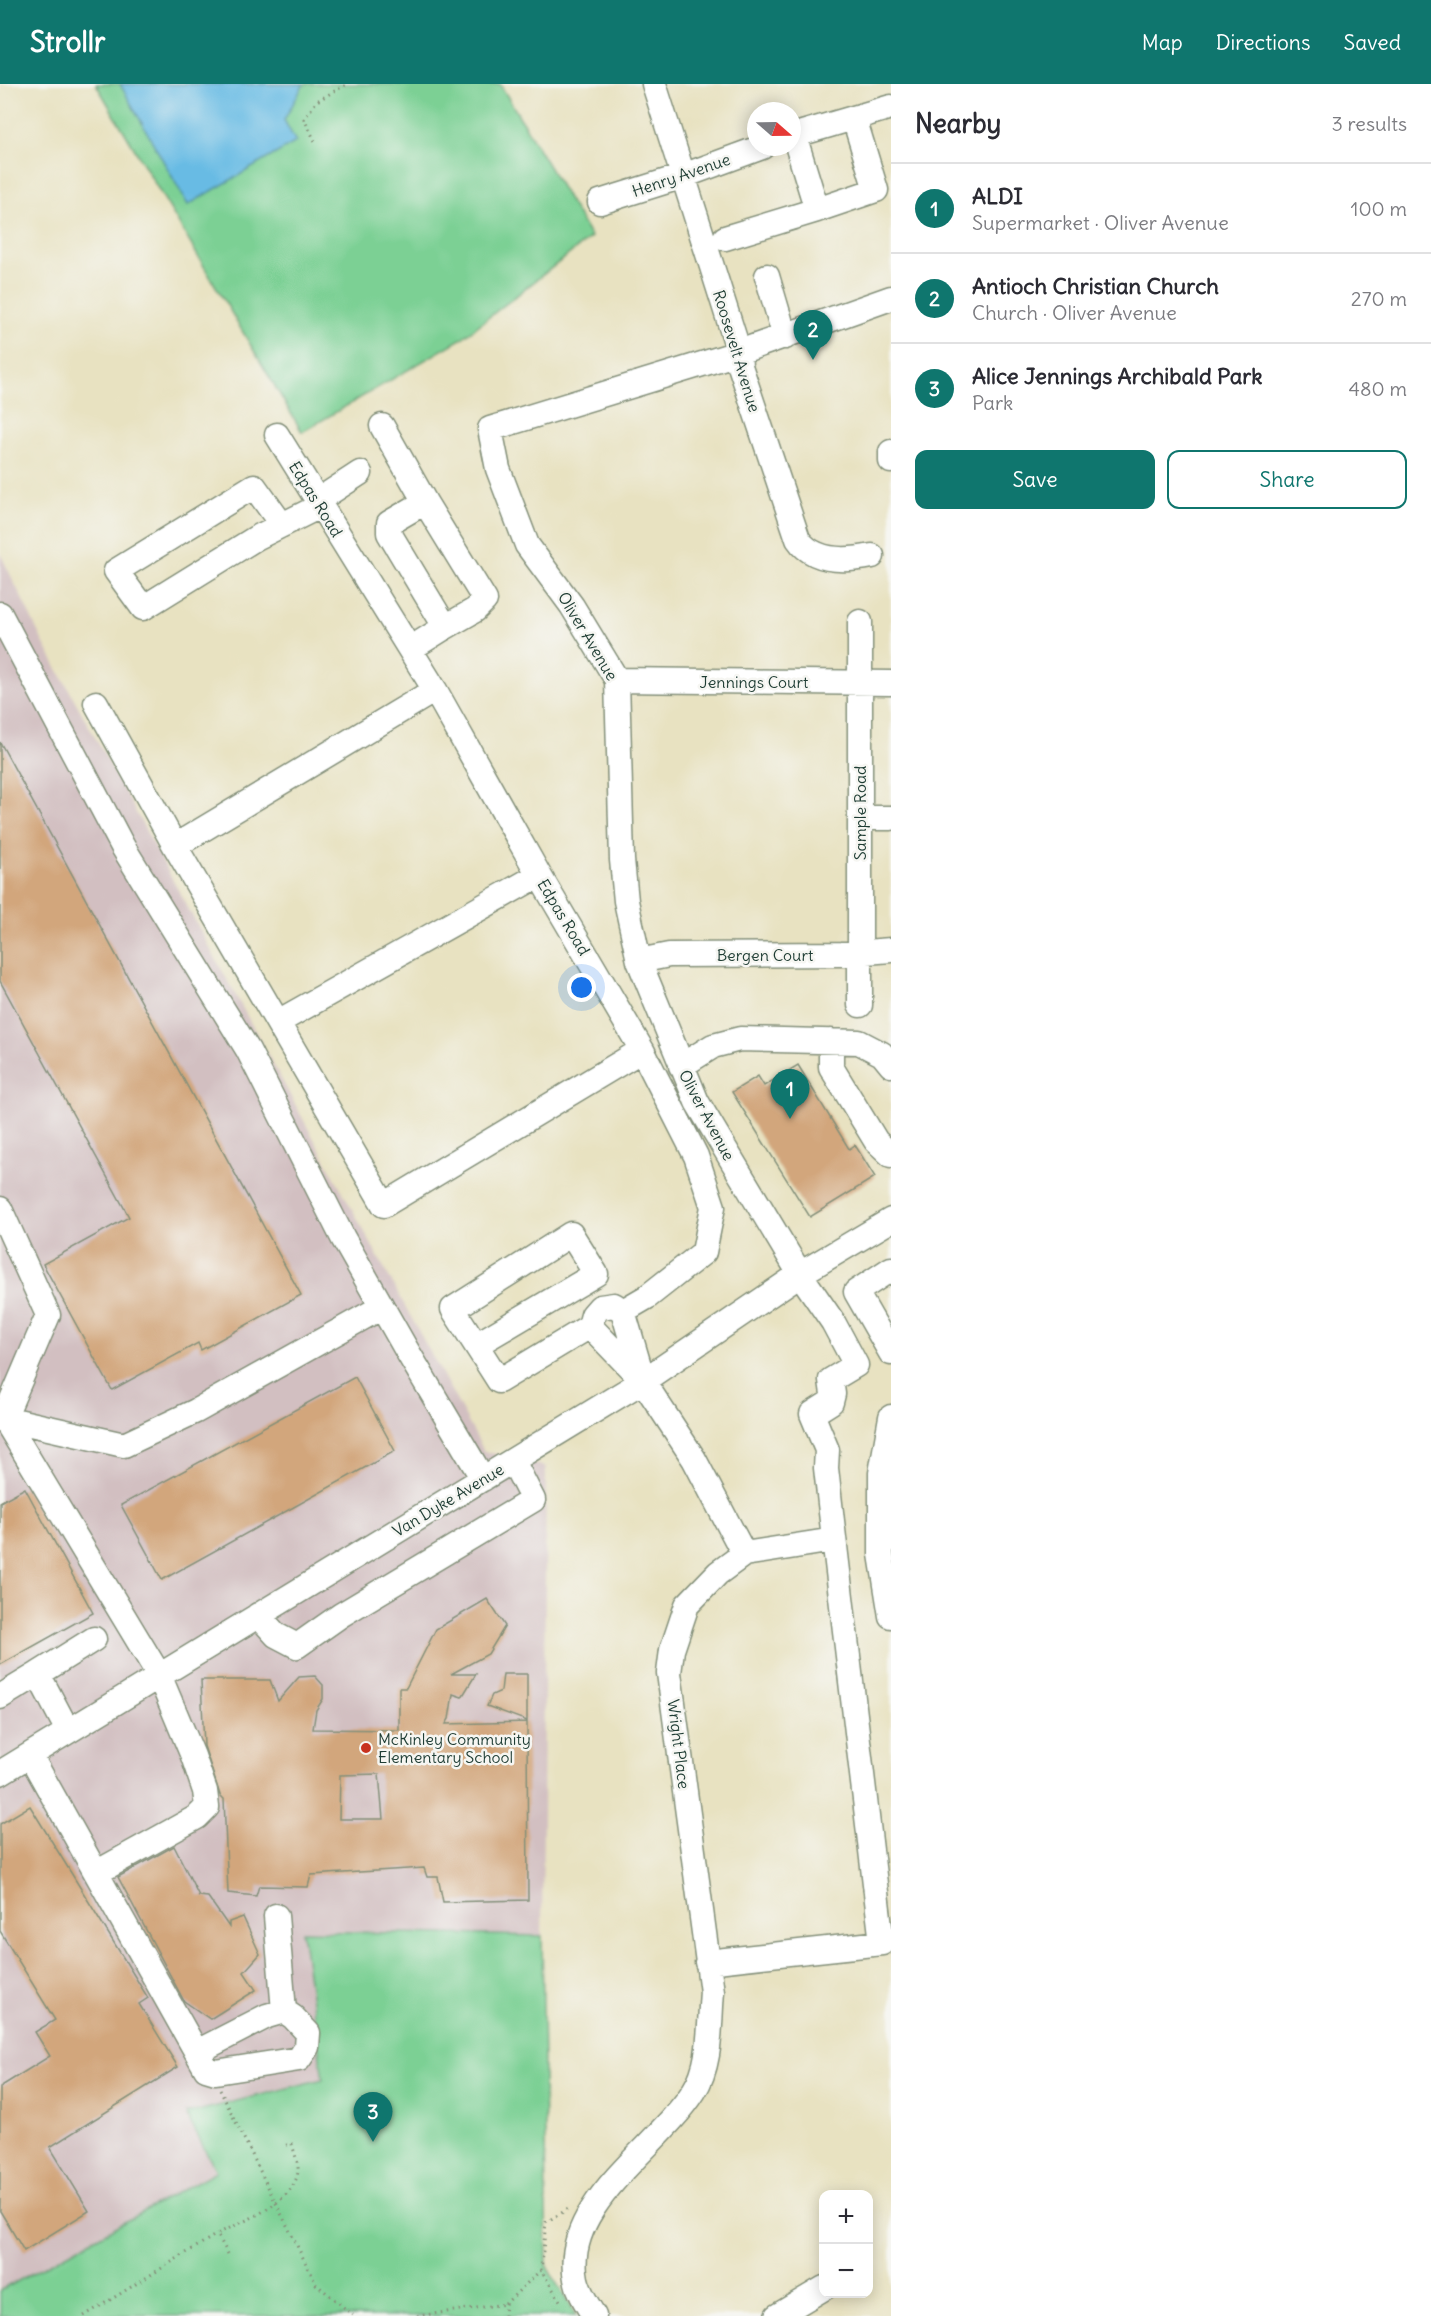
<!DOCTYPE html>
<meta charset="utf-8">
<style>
:root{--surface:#fff;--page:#f7f7f7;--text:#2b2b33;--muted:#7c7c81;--line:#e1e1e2;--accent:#0f766e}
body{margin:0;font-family:Delius,sans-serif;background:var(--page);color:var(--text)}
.controls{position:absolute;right:18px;bottom:18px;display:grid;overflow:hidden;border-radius:12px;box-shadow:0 3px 15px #0003}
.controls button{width:54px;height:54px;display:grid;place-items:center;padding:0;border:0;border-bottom:2px solid var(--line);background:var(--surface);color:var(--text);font:30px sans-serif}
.compass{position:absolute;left:747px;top:18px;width:54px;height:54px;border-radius:50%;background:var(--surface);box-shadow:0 3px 15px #0003;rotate:110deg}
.you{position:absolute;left:582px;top:904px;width:21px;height:21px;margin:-15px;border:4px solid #fff;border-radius:50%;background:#1a73e8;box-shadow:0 0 0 9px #1a73e833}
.badge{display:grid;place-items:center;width:39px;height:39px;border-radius:50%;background:var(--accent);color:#fff;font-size:20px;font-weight:700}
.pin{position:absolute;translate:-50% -50px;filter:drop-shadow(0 2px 3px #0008)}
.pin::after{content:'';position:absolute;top:32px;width:21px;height:18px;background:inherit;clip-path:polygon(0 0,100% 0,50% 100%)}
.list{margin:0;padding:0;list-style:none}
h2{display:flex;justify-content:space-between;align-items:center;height:78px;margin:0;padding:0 24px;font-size:26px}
h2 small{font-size:20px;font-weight:400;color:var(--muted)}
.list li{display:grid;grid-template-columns:39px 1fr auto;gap:18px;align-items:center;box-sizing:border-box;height:90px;padding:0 24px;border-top:2px solid var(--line)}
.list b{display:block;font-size:22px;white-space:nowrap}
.list p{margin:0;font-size:20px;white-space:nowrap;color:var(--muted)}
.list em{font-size:20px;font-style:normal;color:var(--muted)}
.actions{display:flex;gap:12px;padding:18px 24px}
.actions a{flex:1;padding:14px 0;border:2px solid var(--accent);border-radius:12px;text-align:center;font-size:21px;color:var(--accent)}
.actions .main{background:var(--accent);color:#fff}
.map{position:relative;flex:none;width:891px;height:2232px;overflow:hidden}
header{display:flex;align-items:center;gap:36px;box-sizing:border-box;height:84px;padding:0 30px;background:var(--accent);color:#fff}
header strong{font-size:28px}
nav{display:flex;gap:33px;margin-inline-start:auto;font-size:21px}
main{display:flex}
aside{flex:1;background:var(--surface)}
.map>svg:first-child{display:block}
.industrial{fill:#d2bfc1}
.green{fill:#7bd094;stroke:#4d8664;stroke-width:1.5}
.water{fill:#68bbe4;stroke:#447c8c;stroke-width:1.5}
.building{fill:#d2a67c;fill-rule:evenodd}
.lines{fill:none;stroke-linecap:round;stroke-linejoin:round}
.minor-casing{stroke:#84907a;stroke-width:27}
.path{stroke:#84907a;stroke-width:3;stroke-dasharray:1.5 4.5;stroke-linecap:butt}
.minor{stroke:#fff;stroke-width:24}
.poi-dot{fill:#c8321e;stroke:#f6f6f2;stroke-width:2}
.labels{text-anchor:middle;stroke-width:5;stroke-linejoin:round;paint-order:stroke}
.street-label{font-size:16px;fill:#1f3d34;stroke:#f6f6f2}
.poi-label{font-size:16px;fill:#1f3d34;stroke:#f6f6f2;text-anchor:start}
</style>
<header>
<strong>Strollr</strong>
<nav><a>Map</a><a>Directions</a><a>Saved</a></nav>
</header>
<main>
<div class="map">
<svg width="891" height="2232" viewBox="0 0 891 2232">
<rect width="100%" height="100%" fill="#f6f6f2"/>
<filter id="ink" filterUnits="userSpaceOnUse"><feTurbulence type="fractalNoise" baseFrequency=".0167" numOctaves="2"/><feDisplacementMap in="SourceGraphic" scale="12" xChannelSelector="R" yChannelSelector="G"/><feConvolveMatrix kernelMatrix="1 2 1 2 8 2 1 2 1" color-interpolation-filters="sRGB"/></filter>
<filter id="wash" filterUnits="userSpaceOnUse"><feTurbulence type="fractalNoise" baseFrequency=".008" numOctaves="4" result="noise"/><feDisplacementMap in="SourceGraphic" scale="24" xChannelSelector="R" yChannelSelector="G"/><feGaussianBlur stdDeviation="1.35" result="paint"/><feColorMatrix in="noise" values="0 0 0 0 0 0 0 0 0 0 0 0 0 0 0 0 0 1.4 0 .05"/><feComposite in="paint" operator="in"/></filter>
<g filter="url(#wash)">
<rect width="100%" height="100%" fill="#e8e2c1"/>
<path class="industrial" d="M0,469l42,87 442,811 62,16 -4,469 -239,-5 20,148 -137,35 31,56 -217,121z"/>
<path class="green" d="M96,0h404l91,153 -130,102 -159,93z
M302,1847l240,5 5,331 29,49h-576v-25l216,-120 -30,-57 137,-35z"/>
<path class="water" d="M120,0h184l-20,36 12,22 -108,63z"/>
<g id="blocks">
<path class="building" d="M0,658l301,553 -100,55 -3,-7 -86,47 -69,-126 86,-47 -129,-236z
M798,981l51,84 6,-4 20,32 -65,40 -78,-125 26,-16 6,10z
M355,1293l40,74 -233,129 -41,-75z
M25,1404l68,125 -93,52v-163z
M487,1515l18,27 -17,28 -37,20h25l-14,23 -9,-3 -4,25 -3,5 81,-2 1,178 -85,2 -5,-25h-11l-3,-9 -113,7 -3,12 -49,-1 -3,10 -28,-3 -4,-94 -4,-4 -16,-49 -3,-66h69l8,21 21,-24 16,-1 8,9v14l-7,11 -3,19 86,1v-42h7l30,-59zM379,1690l4,45h-44l1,-44z
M503,1590h24v47l-40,-15 5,-11 9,-4z
M30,1722l118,192 -9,6 39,63 -128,80 39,64 -65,40 -24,-40v-124l50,-31 -15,-24 20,-12 -55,-89v-107z
M174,1762l25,50 9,1 21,30v-5l14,-5 17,37 -16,18 12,18 -46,29 -26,-18 -66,-124z"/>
</g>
</g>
<g filter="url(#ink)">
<use href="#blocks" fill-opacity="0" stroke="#84907a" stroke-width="1.5"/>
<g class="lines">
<defs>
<path id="minor" d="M654,0l85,268 1,14 58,173c16,24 49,22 74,17
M792,52l99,-29
M600,118l83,-26 79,-29
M817,126l59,-20 -22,-72
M725,154l92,-28 -23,-75
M767,192l18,61
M382,342l43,76 -36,21v10l51,85 2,11 -32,20
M277,351l158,255 104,185 103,175 54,106 17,51 -9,45 -57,45 -24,14
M891,368v9
M317,417l43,-28
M425,418l60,98 -10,10 -33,19
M282,441l-28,-39 -138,85 27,37 113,-70 64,-32
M0,530l123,233 125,203 95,188 63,111 77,130
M860,538v383
M617,596l274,3
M96,619l79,143 209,359 258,-155
M860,734h31
M175,762l260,-156
M639,877l30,-6 173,-1 49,-4
M278,938l261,-147
M831,957v26l45,74 15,14
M681,982l32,-20 27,-7 119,3 23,12 9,11
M0,1125l48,106 -44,103 -4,2
M891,1185l-35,23 35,61
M623,1227l-9,-6 -14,2 -7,8 -3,11 53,55 51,78 50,95
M623,1227l19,65
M476,1261l120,-71 -25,-40 -118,75 46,72 91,-55
M891,1333l-10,56v81l10,62
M4,1334l155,257 34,81 12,35 2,16 -10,10 -101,56
M4,1334l120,27 72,-34 186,-104
M258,1531l18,20 21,11 44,-31 192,-115 -20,-39
M0,1613l38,-23
M68,1647l-30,-57 56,-35
M30,1671l176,314 10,3 83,-13 8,-12 1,-14 -15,-16 -9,-6 -17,5 -70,36
M0,1689l643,-392 157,-107 91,-54
M276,1832l8,95
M707,1878l175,-19 -50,-422 -6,-53 1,-18 -15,-36 19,-12 2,-8 -2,-14 25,-15 -23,-43 -33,-48 -103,-172 -58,-141 -13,-60 -4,-41 -5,-180 -45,-74 -45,-61 -29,-76 -8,-40 235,-72 166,-59
M594,2232c-7,-12 -15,-23 -18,-37 -15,-74 82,-131 118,-188 18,-28 15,-67 18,-99l-43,-319 3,-23 15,-45 31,-32 26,-19 90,-14
M777,2232l47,-28"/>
</defs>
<use href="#minor" class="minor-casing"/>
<path class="path" d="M315,57l-11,-22 13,-18 30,-17
M220,2006l96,194 37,31
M228,2170l-11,-20c26,-13 76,-30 81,-62 1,-8 -4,-20 -6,-28l-9,2
M541,2186l5,-48 24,-14
M84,2232l133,-82
M417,2232l88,-12
M504,2232l1,-12 36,-34 21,34"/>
<use href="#minor" class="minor"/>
</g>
</g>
<circle class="poi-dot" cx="366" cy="1664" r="6"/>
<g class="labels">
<g class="street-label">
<text transform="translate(681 91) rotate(-19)" y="6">Henry Avenue</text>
<text transform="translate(737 267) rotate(73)" y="6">Roosevelt Avenue</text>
<text transform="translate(316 415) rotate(58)" y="6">Edpas Road</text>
<text transform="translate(588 552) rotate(59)" y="6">Oliver Avenue</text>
<text x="754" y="604">Jennings Court</text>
<text transform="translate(860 729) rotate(-90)" y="6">Sample Road</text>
<text transform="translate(564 833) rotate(59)" y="6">Edpas Road</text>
<text x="765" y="877">Bergen Court</text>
<text transform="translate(707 1031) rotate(62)" y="6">Oliver Avenue</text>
<text transform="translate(448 1416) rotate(-31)" y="6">Van Dyke Avenue</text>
<text transform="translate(679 1660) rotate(83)" y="6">Wright Place</text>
</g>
<g class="poi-label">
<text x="378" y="1661">McKinley Community<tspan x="378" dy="18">Elementary School</tspan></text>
</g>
</g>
</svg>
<div class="controls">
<button>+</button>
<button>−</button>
</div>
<svg class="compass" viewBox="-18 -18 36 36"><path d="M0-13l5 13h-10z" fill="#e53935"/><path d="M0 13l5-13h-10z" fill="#7c7c81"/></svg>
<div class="you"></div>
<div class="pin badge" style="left:790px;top:1035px">1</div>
<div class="pin badge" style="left:813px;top:276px">2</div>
<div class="pin badge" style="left:373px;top:2058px">3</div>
</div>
<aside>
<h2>Nearby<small>3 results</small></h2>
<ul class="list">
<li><span class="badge">1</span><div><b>ALDI</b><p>Supermarket · Oliver Avenue</p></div><em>100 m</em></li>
<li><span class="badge">2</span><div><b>Antioch Christian Church</b><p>Church · Oliver Avenue</p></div><em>270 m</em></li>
<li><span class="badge">3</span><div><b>Alice Jennings Archibald Park</b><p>Park</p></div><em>480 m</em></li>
</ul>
<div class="actions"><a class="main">Save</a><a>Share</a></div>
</aside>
</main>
